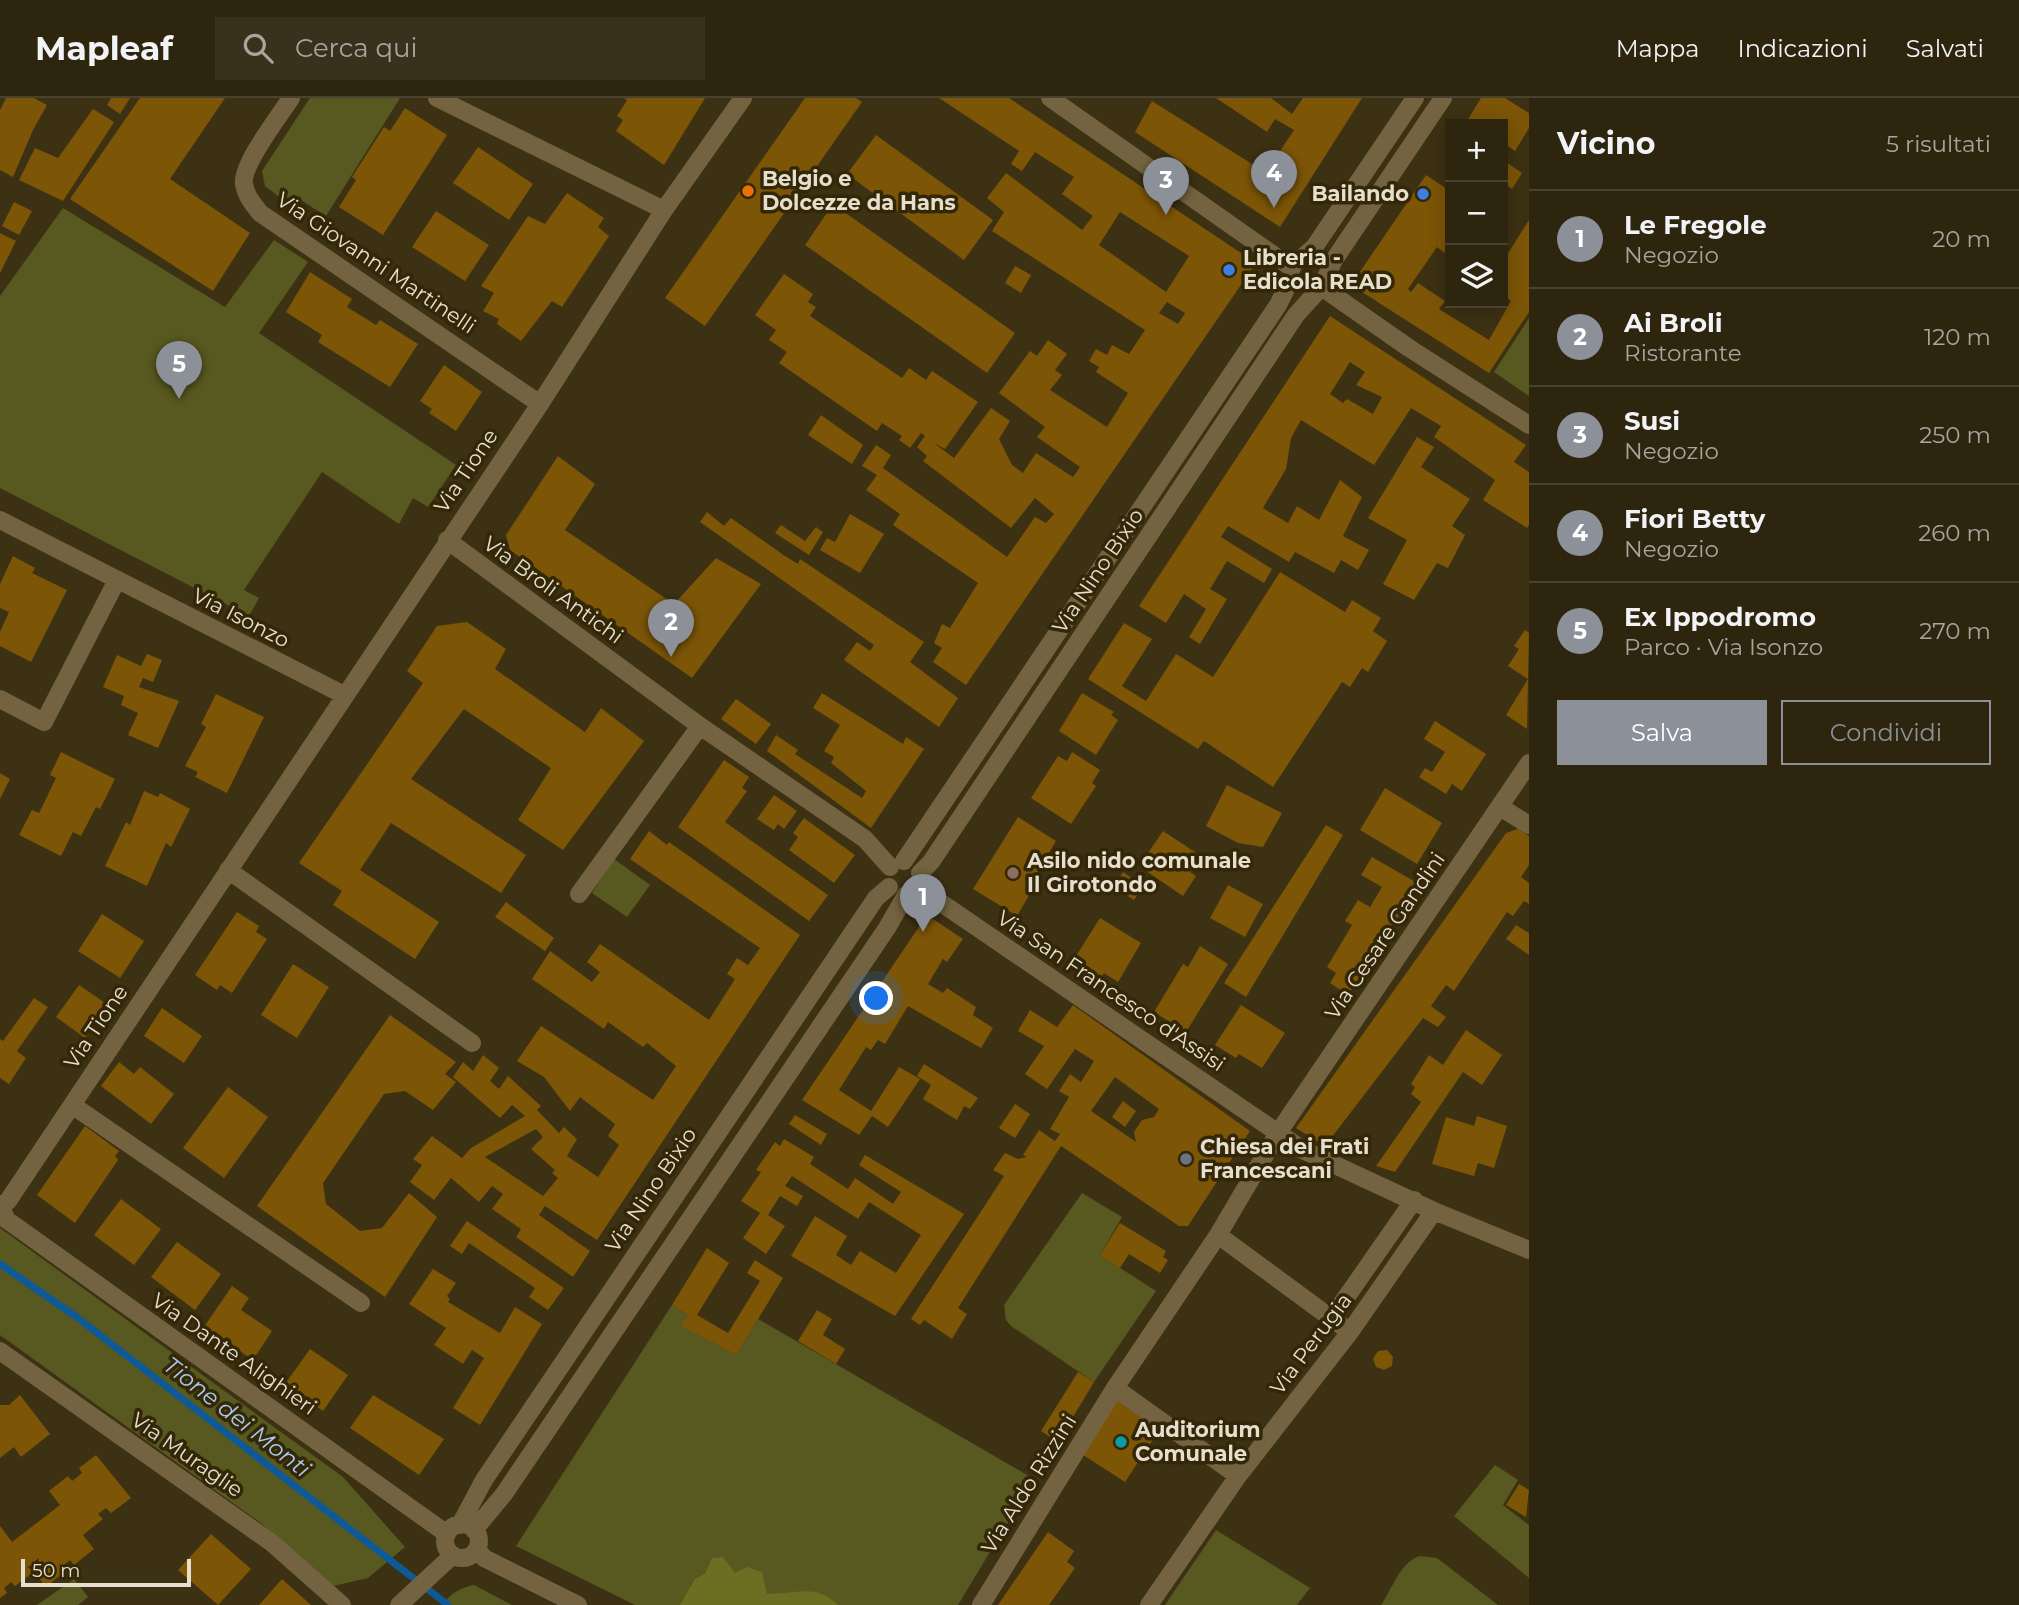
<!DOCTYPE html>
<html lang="it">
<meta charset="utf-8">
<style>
:root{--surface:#2e250e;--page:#3a311c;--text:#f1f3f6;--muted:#a7a59e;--line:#49422e;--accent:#8c9099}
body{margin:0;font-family:Montserrat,sans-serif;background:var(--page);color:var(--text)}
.controls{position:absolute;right:21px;top:21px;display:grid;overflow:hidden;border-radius:0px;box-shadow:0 4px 18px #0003}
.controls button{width:63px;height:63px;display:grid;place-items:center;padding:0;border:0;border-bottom:2px solid var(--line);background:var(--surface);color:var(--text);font:35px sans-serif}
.scale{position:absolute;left:21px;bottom:18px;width:170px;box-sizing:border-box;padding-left:7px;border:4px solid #e6dfce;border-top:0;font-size:19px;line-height:24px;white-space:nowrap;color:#e6dfce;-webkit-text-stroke:5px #332708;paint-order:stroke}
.you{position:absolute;left:877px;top:901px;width:24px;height:24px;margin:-18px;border:5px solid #fff;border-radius:50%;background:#1a73e8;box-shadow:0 0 0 10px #1a73e833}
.badge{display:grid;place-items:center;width:46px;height:46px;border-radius:50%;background:var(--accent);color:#fff;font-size:23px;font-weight:700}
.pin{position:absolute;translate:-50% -58px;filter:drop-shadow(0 2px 4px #0008)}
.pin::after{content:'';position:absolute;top:37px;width:24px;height:21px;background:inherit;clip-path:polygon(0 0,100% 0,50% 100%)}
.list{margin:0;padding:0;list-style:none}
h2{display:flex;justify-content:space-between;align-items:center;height:91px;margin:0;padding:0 28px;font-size:30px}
h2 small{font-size:23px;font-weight:400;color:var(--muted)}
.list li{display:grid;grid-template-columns:46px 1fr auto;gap:21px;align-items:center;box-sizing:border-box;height:98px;padding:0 28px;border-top:2px solid var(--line)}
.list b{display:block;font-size:26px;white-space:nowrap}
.list p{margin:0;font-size:23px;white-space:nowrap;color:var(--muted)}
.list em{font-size:23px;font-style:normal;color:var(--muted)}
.actions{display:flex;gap:14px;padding:21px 28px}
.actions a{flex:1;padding:16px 0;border:2px solid var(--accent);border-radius:0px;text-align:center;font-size:24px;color:var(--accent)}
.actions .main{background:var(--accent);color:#fff}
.icon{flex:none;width:38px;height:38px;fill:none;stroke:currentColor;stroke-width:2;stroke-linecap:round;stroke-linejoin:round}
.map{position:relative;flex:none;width:1529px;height:1507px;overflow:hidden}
header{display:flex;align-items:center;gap:42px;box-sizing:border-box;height:98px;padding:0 35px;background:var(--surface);border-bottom:2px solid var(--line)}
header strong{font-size:33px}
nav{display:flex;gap:38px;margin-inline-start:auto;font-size:24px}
.search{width:490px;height:63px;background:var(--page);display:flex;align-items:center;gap:18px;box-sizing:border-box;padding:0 24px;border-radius:0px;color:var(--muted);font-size:26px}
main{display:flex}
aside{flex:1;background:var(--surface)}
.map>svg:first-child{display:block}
.green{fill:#585920}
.forest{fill:#6d6e21}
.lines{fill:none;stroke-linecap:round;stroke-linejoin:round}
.stream{stroke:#0e5998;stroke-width:7}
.building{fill:#7c5507;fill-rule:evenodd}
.minor{stroke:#736340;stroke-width:18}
.food-dot{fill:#e8710a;stroke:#332708;stroke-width:2.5}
.shop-dot{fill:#3f7fe0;stroke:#332708;stroke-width:2.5}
.education-dot{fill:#8d6e63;stroke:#332708;stroke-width:2.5}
.worship-dot{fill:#6b7280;stroke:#332708;stroke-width:2.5}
.culture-dot{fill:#0f9aa8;stroke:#332708;stroke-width:2.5}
.labels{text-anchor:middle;stroke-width:7;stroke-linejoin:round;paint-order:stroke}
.poi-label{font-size:21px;font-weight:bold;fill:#e6dfce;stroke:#332708;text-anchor:start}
.street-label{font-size:21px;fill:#e6dfce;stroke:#332708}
.water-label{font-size:23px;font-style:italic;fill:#a9caed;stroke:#332708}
</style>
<header>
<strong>Mapleaf</strong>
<div class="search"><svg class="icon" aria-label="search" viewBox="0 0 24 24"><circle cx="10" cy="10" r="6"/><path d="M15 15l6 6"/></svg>Cerca qui</div>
<nav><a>Mappa</a><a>Indicazioni</a><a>Salvati</a></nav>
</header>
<main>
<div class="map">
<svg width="1529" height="1507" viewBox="0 0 1529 1507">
<rect width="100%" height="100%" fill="#3d3113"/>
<path class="green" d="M310,0h90l-74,118 -33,-21 -7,7 -21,-16 -3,-15z
M63,110l162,99 49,-67 34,22 -49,71 197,132 -28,42 -15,-9 -14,26 -77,-52 -78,118 15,8 -10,18 -249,-128v-192z
M1529,220v78l-35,-24z
M614,761l36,26 -23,32 -35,-24z
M1082,1095l40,24 -22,38 56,36 -62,91 -83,-56 -5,-6 -2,-15z
M0,1130l343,249 62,70 -37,31 -35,8 -71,-62 -262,-189z
M672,1207l16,10 -6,11 54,29 22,-36 276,160 -76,126h-323l-119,-59z
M1495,1367l23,15 -15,25 26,20v53l-75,-62z
M1216,1432l94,58 -13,17h-132z
M1419,1458l18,2 61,47h-117c12,-17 18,-41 38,-49z
M74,1481l14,18 -10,8h-41z
M474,1487l38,20h-69c6,-11 19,-18 31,-20z"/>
<path class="forest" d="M723,1459l12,16 12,-6 15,5 5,22c27,0 50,-11 71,11h-158l15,-26 10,-5 7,-16z"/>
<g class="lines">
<path class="stream" d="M0,1166l78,54 370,287"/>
</g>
<path class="building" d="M6,0h28l13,7 -14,25 -20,47 -13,-7v-60z
M111,0h19l-10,16 -13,-9z
M140,0h85l-55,81 80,54 -37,58 -143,-92z
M624,0h81l-41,67 -48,-34 7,-11 -6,-4 10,-16z
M805,0h51l6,4 -157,224 -40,-28z
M939,0h70l247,165 -290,422 -33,-23 9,-14 -8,-5 8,-19 8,4 28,-45 -85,-58 7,-11 -34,-24 11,-15 -15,-9 14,-21 15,10 -8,13 124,89 28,-40 11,6 8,-9 -19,-16 -24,30 -88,-67 4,-5 -10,-9 8,-11 -4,-3 -11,15 -11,-8 3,-4 -20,-13 -5,8 -98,-68 8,-11 -18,-12 7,-10 -21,-15 29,-41 29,20 -5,8 8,5 -6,9 92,62 7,-10 17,12 6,-9 46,31 -33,47 -11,-6 20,15 37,-50 19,13 -11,18 13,26 11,8 13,-20 37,24 7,-10 -43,-30 8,-10 -46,-34 31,-42 7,5 11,-16 19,14 -12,16 7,5 -12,15 57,37 21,-34 -32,-21 3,-5 -10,-6 7,-12 11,6 5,-10 17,9 16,-24 -153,-99 12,-19 -17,-14 19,-25 76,57 11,-14 -31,-22 12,-17 -39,-25 -13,19 -11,-7 8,-13zM1120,114l69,44 -23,36 -67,-47zM1167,204l18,11 -7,11 -19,-11z
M1216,0h55l21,16 11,-16h59l-82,129 -145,-95 17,-31 119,75 5,-9 8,5 6,-10 -12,-8 16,-24 -19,-11 -8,13z
M1481,0h24l24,15v15l-14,23 -12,-8v-19h-31l-5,-3z
M405,10l42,27 -64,100 -44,-28 17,-27 -4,-3 32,-50 6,4z
M93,11l21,13 -51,79 -44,-21 16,-32 23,10z
M876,37l117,85 -29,40 -117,-86z
M478,49l55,37 -24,36 -56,-37z
M1503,62l19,13 -10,16 -9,-6z
M1426,77l24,16v66l-13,-10 -29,42 3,3 7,-9 27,18 -6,8 50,31 22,-39 -8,-6v-34l26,-41v92l-40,61 -138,-88z
M567,95l37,25 -6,9 11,9 -47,71 -10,-6 -31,40 -24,-17 2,-5 -16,-8 11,-18 -13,-7 47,-70 17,8z
M14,104l18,9 -13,24 -17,-9z
M833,106l182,129 -28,40 -182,-128z
M436,113l53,34 -24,36 -53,-34z
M0,135l16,8 -16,32z
M1015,168l16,9 -10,18 -16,-10z
M310,174l42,27 -5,8 29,18 4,-5 38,24 -28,43 -72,-45 4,-7 -36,-23z
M1330,218l196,129 -12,17 15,10v53l-2,3 -44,-28 12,-20 -61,-43 7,-11 -30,-18 -37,57 -73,-45 -10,18 -5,31 -23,39 25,15 9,-17 22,14 21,-40 22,17 -19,39 26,14 -11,20 -17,-10 -7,13 -39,-21 -6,10 -61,-36 -7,11 51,32 -8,14 -37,-22 -17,28 17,10 -27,45 -11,-7 17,-28 -22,-15 -18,29 -27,-17zM1350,264l15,10 -9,13 26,12 -9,17 -26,-15 -4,4 -13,-9z
M444,267l38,27 -26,39 -27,-18 3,-4 -12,-8z
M821,317l42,30 -11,19 -44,-29z
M1417,339l17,10 -13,20 49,32 -18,27 13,9 -17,33 -11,-5 -23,37 -31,-16 24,-44 -39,-22z
M558,358l37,28 -30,46 109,74 42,-46 45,26 -69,94 -182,-128 -4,-15z
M707,414l17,14 7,-8 54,38 13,8 2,-5 124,83 -14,20 48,36 -19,29 -95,-67 13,-18 13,9 4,-6 -174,-123z
M850,416l34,20 -24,39 -40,-23 7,-12 8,4z
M781,427l24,16 11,-14 7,5 -14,23 -34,-22z
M13,458l22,12 -3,5 35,17 -36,72 -31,-16v-14l9,-20 -9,-4v-24z
M1280,474l65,40 7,-12 29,18 -8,13 14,10 -19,31 -6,-4 -12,19 -8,-5 -69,105 -69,-46 -6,8 -110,-70 36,-56 28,16 -30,47 24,15 30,-47 37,23z
M467,524l39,27 -11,20 90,63 16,-24 43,33 -81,109 -45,-30 33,-52 -87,-59 -53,70 115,76 -25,38 -110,-70 -31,47 79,52 -24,37 -82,-54 9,-14 -43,-28 124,-180 -16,-12 30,-45z
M1525,532l4,3 -2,96 -21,-14 22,-36 -20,-13 11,-17 -5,-3z
M147,556l15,6 -9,22 -10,-4 -4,9 40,14 -21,47 -30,-13 10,-22 -17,-8 3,-9 -21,-9 14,-32 24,11z
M822,595l81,51 3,-7 18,12 -53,79 -104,-77 9,-16 22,15 -3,4 67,44 4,-7 -35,-28 3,-6 -10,-6 16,-26 -27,-17z
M1082,595l32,19 -3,3 7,5 -22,35 -37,-24z
M216,596l48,23 -37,76 -32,-16 3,-5 -13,-6 21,-39 -5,-3z
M736,601l35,25 -15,20 -35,-25z
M1435,623l51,33 -24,37 -10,-7 -6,10 -27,-17 6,-9 7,4 13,-20 -21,-13z
M61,654l54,27 -15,30 -4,-2 -15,29 -8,-4 -12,24 -42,-21 13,-25 7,3 17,-35 -6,-3z
M1072,654l28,18 -8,13 4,3 -25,38 -40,-26 27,-42 9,5z
M724,662l25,17 -7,11 5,3 -22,31 103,73 -19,26 -131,-94z
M0,675l10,6 -10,20z
M1227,687l55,28 -19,34 -25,-4 -32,-17z
M1385,690l57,35 -25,41 -57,-34z
M144,693l14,6 2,-4 30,16 -19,38 -5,-4 -19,43 -42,-20 21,-44 4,3z
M774,697l23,16 -13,18 -6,-5 -4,6 -17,-11z
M1018,719l38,24 -29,48 4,3 -14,24 -44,-27z
M804,720l51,37 -21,28 -45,-33 9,-13 -5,-4z
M1326,727l17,10 -97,162 -22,-14z
M1518,731l11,7v29l-8,12 8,6v21l-5,-3 -11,15 -6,-4 -53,79 -8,-6 -15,21 15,11 -8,10 -15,-9 -98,128 -29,-18 210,-295z
M649,733l18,14 2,-3 131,93 -203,305 -52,-34 -6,9 51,36 -17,26 -57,-40 5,-8 -29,-20 11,-15 -11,-8 -13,16 -28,-24 -17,22 -24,-18 12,-17 -9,-6 19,-23 30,22 9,-10 54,-32 -13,-11 -12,13 -47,-41 10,-15 10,9 10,-16 16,13 -9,13 9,8 9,-13 33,30 -4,4 22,23 5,-6 13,12 -10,17 31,21 21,-32 -11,-9 7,-12 -35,-27 -10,14 -26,-34 -27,-16 24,-35 112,74 23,-34 -29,-23 -4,4 -35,-25 -4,7 -72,-50 18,-28 42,31 8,-10 -13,-10 13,-18 109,76 26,-41 -8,-5 10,-16 11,7 12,-17 -130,-89zM536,1031l7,8 -12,12 24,21 -3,3 6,5 -15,18 -58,-39z
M1163,733l38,25 -11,16 6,4 -13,20 -40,-27 9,-14 -4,-2z
M1372,759l47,27 -71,111 -18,-12 6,-10 -9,-6 25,-42 -7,-4 13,-21 12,7 12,-20 -21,-12z
M1123,774l20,14 -9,14 -20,-13z
M1228,787l35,19 -18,33 -35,-19z
M506,804l48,36 -9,13 -50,-34z
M237,814l22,14 -3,6 11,7 -35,54 -12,-8 -3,5 -22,-15z
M102,816l42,27 -24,37 -42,-27z
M927,817l36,24 -16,23 -4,-3 -15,25 15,9 4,-5 29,19 -3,8 20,13 -12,20 -73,-42 -23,38 -7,-4 -7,10 -5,-3 -27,43 32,21 28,-44 21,12 -32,48 -16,-11 -13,19 -57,-35z
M1100,820l41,25 -23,39 -14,-9 -3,5 -28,-17z
M1516,827l13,8v22l-23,-16z
M1200,848l28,18 -42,68 -32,-20 29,-48 5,3z
M293,866l36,23 -32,51 -36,-23z
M79,887l29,20 -23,33 -29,-21z
M34,900l14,9 -31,44 9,7 -17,26 -9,-6v-39l3,2z
M1073,907l177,126 -62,95h-9l-118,-80 -103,162 9,6 -15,25 -28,-19 -4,5 -9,-6 93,-143 -11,-6 12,-17 13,6 9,-2 -4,-2 16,-25 16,11 5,-7 -10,-5 19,-32 -10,-6 11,-17 11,8 13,-21 -19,-12 -28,40 -22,-15 19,-28 -26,-15 12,-21 27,17zM1115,979l44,32 -5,8 -12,3 -8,12 2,10 -45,-31z
M1241,907l44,28 -23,35 -23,-14 -3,4 -21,-13z
M162,910l40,28 -18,27 -40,-27z
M390,917l66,47 -11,12 11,8 -23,28 -28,-19 -21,3 -61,89 3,21 34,27 22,-3 27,-35 28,24 -52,80 -128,-91z
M1466,932l36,25 -20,30 -19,-13 -68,100 -19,-6 45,-64 -10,-8 4,-7 -4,-3 18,-29 14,10z
M119,964l15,12 6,-7 34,27 -23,30 -50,-38z
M924,966l54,34 -8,11 -6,-3 -7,14 -34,-21 8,-14 -14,-9z
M228,989l40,30 -44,61 -41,-30z
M1123,1003l13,10 -11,16 -13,-10z
M1015,1006l15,10 -15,24 -16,-10z
M795,1017l32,19 -6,11 -32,-21z
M1477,1018l30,10 -13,42 -16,-5 -4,13 -42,-12 14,-47 28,9z
M85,1028l34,25 -4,5 3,4 -43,63 -38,-28z
M784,1041l30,18 -4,7 38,25 7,-11 38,26 8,-12 -42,-27 6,-10 99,59 -69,102 -104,-60 24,-40 32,20 -11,19 15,10 9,-14 36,22 25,-38 -52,-33 -11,17 -66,-43 -7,10 18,10 -6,10 -17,-10 -12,19 17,11 -19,28 -23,-16 17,-25 -19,-12 20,-29 -5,-2 19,-28 5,4z
M121,1101l40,30 -27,36 -40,-30z
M467,1123l97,67 -16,22 -19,-13 6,-9 -66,-45 -7,11 -12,-8z
M1120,1125l46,28 -3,6 5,3 -8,13 -31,-19 -9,14 -20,-13z
M177,1144l44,32 -26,36 -44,-33z
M707,1150l22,15 -32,52 31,18 32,-52 -13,-8 8,-13 28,18 -47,77 -55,-29 7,-11 -16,-10z
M433,1171l23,14 -9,13 3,3 -2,3 52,31 15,-26 27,17 -62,101 -27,-17 31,-50 -12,-8 -9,14 -29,-19 12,-17 -37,-24z
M232,1188l17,12 -8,12 31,21 -19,29 -49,-33z
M817,1212l15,9 -9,16 22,14 -9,15 -38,-23z
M310,1251l38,26 -25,36 -38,-27z
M1387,1252l6,7 -1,9 -8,4 -8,-3 -3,-8 5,-8z
M1078,1274l16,10 -36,60 -17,-11z
M20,1297l30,39 -29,23 -7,-10 -14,11v-53h9z
M373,1297l71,44 -25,36 -69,-47z
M1117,1299l45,29 -37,56 -45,-29z
M96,1357l35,43 -20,15 -5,-5 -8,6 5,5 -20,16 11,14 -20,16 -4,-5 -6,5 4,4 -22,18 -12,-15 -19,14 -4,-4 -7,6 3,5 -7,5v-72l12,16 48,-37 -11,-14 19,-15 4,5 10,-8 -3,-5z
M1519,1386l10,6 -3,27 -20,-12z
M1048,1434l26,19 -7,11 8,6 -26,37h-51z
M211,1436l40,35 -33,36 -40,-35z
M282,1481l29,26h-52z"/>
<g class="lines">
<path class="minor" d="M291,0c-11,17 -50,67 -47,86 2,12 9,20 16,29l280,191
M437,0l227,112
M1050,0l242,170
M1300,162l15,-14 100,-148
M1326,179l8,-17 109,-162
M1323,190l86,60 120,77
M0,422l344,175
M447,442l253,186 165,113 25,28
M0,601l44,23 73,-142
M1500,709l29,18
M904,763l374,-556 12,-24
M228,772l244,173
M920,775l11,-11 365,-547 19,-21
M918,789l385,263 131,61 95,39
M579,796l121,-168
M72,1007l289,198
M0,1107l8,-4 532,-797 124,-194 79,-112
M0,1108l7,14 440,314
M1218,1137l60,-102 251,-370
M1331,1221l83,-119
M0,1253l272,192 70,62
M1115,1290l123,88
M445 1443a17 17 0 1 1 34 0a17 17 0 1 1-34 0Z
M460,1427l24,-45 392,-582 13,-11
M474,1432l30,-36 383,-566 19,-33
M477,1451l7,9 94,47
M399,1507l54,-50
M981,1507l134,-217 103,-153 132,97
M1149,1507l89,-129 112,-144 84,-121"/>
</g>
<circle class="food-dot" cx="748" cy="93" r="7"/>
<g class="shop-dot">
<circle cx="1423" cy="96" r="7"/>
<circle cx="1229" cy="172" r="7"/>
</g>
<circle class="education-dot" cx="1013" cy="775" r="7"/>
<circle class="worship-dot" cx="1186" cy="1061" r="7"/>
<circle class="culture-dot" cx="1121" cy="1344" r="7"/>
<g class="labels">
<g class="poi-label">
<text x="762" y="88">Belgio e<tspan x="762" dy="24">Dolcezze da Hans</tspan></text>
<text x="1409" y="103" text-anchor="end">Bailando</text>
<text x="1243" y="167">Libreria -<tspan x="1243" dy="24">Edicola READ</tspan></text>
<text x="1027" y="770">Asilo nido comunale<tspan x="1027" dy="24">Il Girotondo</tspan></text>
<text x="1200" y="1056">Chiesa dei Frati<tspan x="1200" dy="24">Francescani</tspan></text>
<text x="1135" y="1339">Auditorium<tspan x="1135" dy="24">Comunale</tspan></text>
</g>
<g class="street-label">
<text transform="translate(376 165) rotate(34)" y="7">Via Giovanni Martinelli</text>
<text transform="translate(466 373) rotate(-56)" y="7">Via Tione</text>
<text transform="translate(1098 473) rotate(-56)" y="7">Via Nino Bixio</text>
<text transform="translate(553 492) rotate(36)" y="7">Via Broli Antichi</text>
<text transform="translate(241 520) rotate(27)" y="7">Via Isonzo</text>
<text transform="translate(1385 838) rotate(-56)" y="7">Via Cesare Gandini</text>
<text transform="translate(1111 893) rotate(34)" y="7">Via San Francesco d'Assisi</text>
<text transform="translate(96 929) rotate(-56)" y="7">Via Tione</text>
<text transform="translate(651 1092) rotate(-56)" y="7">Via Nino Bixio</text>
<text transform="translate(1311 1246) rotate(-53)" y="7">Via Perugia</text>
<text transform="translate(234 1256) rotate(35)" y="7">Via Dante Alighieri</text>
<text transform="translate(187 1357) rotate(35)" y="7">Via Muraglie</text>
<text transform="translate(1029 1386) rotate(-58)" y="7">Via Aldo Rizzini</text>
</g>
<g class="water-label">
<text transform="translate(237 1319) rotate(38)" y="8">Tione dei Monti</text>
</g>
</g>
</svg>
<div class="controls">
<button>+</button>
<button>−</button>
<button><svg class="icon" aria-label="layers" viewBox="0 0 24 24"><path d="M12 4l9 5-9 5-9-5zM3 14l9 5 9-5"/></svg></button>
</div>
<div class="scale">50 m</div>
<div class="you"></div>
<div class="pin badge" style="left:923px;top:834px">1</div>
<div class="pin badge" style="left:671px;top:559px">2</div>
<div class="pin badge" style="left:1166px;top:117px">3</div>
<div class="pin badge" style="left:1274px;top:110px">4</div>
<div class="pin badge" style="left:179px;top:301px">5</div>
</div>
<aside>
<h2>Vicino<small>5 risultati</small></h2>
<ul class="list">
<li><span class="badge">1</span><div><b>Le Fregole</b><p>Negozio</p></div><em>20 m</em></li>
<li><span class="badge">2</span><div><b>Ai Broli</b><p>Ristorante</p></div><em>120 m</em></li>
<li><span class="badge">3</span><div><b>Susi</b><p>Negozio</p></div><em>250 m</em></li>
<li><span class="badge">4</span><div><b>Fiori Betty</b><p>Negozio</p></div><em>260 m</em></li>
<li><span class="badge">5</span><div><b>Ex Ippodromo</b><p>Parco · Via Isonzo</p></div><em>270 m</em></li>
</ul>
<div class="actions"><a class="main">Salva</a><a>Condividi</a></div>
</aside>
</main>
